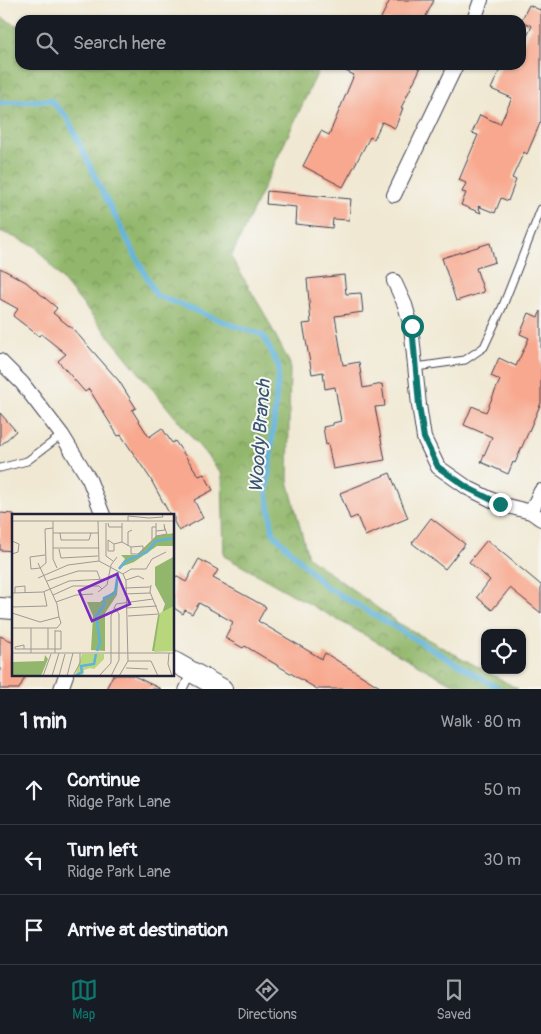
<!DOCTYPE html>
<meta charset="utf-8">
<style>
:root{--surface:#171b24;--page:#20242c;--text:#f1f3f6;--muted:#9ea1a6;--line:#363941;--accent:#0f766e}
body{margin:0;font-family:Pangolin,sans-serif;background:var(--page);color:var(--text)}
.controls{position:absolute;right:15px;bottom:15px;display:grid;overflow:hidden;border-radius:10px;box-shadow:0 1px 4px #0004}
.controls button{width:45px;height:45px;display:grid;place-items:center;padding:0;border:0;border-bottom:1px solid var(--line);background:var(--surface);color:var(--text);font:25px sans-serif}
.stop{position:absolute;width:15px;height:15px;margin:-11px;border:4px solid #0f766e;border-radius:50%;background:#fff}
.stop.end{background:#0f766e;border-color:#fff;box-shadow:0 1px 5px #0008}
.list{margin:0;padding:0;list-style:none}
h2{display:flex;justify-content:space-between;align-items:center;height:65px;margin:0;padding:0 20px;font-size:21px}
h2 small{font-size:16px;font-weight:400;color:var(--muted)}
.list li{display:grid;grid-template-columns:32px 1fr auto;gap:15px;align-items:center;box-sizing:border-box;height:70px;padding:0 20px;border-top:1px solid var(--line)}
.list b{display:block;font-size:19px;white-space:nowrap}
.list p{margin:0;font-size:16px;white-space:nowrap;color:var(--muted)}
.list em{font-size:16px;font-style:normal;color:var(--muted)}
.icon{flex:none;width:28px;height:28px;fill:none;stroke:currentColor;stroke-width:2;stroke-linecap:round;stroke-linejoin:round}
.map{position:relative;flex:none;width:541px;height:689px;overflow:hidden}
.search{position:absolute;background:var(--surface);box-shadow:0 1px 4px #0004;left:15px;right:15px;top:15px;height:55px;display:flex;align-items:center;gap:12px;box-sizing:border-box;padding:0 18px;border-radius:15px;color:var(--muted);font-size:19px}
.sheet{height:275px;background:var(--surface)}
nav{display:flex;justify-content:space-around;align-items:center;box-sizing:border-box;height:70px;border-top:1px solid var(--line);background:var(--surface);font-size:14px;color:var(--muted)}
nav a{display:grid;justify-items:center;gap:2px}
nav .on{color:var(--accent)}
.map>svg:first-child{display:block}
.forest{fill:url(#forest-crowns);stroke:#5a6c54}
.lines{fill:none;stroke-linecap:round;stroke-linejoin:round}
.stream{stroke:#60b2dc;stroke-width:5.5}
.building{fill:#f8a88e}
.lane-casing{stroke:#414052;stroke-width:9}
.street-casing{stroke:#414052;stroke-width:16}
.secondary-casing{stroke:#414052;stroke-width:22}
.lane{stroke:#fff;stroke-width:7}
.street{stroke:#fff;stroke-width:14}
.secondary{stroke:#fff;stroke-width:20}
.route{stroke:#0f766e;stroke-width:6}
.labels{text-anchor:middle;stroke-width:4;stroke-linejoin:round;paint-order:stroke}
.water-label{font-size:19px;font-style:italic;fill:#385473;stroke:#f6f6f2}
.inset-river{fill:none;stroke:#60b2dc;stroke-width:2.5}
.inset-road{fill:none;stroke:#9e9996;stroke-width:1}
.view{fill:#7b2cbf;fill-opacity:0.15;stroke:#7b2cbf;stroke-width:2.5}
.inset-edge{fill:none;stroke:#22223b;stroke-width:2.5}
</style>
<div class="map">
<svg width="541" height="689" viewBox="0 0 541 689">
<defs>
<pattern id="forest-crowns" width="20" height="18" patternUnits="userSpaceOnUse" patternTransform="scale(1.25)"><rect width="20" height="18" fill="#92b76c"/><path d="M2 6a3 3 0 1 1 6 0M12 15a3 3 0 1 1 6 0" fill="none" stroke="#77945a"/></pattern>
</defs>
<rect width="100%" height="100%" fill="#f6f6f2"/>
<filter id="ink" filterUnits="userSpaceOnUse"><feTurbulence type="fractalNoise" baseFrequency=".02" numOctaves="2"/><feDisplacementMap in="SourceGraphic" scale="10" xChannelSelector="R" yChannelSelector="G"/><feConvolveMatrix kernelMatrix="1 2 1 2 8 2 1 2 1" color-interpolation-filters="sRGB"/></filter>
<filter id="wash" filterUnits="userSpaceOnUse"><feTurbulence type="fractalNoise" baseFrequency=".0096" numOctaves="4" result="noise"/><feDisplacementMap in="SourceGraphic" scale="20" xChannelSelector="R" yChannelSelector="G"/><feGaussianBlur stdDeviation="1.12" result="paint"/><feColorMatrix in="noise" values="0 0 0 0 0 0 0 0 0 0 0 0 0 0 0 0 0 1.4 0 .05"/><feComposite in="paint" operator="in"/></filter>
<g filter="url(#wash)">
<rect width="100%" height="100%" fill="#f0e8d2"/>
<path class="forest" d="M0,17l20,10v38h301l-90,192 33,56 26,51 -2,117 20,76 90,66 120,66h-53l-20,-9 -221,-124 -2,-82 -187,-228 -35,-15z"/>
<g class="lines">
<path class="stream" d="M0,103l50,-3 17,17 34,72 55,106 76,30 31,10 16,32 -12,126 6,40 52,53 175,103"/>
</g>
<g id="blocks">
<path class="building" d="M390,0h44l-10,20h-44z
M529,5l11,5 1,-2v113l-14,33 -3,-2 -12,26 4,2 -8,21 -7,-3 -6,15 -17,-7 3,7 -20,-8 5,-12 -4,-1 4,-9 -7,-3 19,-45 -6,-2 8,-18 20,9 12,-26 -21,-9 11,-24h19v-17l11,-22 -11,-5z
M333,65h80l7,4 -19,39h2l-8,20 -13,-6 -8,17 -4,-2 -27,50 -40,-21 18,-35 8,4 25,-60z
M267,191l84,8 -2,21 -16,-1 -1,9 -37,-4 1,-17 -30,-3z
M490,243l5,19 -19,6 8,24 -28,9 -14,-43z
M0,268l26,14 31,26 -4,5 21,17 45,51 17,27 -4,2 17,27 13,-9 10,15 3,-2 24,35 5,-2 9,16 -19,10 9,18 -24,13 -5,-9v-7h-4l-20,-37 -29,-43 -3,1 -29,-47 -4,3 -27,-31 8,-7 -25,-20 -2,2 -26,-20 5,-7 -18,-10z
M344,275l2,19 15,-1 2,19 -28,4 8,49 16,-3 4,26 19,-4 3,22 -10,1 10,53 -52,9 -5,-25 -2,1 -3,-18 10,-2v-2l8,-2 -6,-34 -10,2 -2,-17 -11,2 -9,-50 8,-1 -4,-44z
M541,311v92l-26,60 -2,-1 -5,12 -27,-12 11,-25 -28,-12 8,-19 14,6 14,-32 -9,-4 8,-18 17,8 13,-28 -9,-4 9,-21 9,4z
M0,413l16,18 -16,15z
M390,473l18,45 -43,18 -8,-20 -7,3 -10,-26z
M0,513l14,1v37l-14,-1z
M431,518l34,26 -20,25 -33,-26z
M487,540l54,45v28l-31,-25 -18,22 -15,-13 13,-17 -21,-18z
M199,559l19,11 -5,8 53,29 -8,14 64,38 3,-6 58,36h-66l-72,-43 -2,2 -18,-10 8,-16 -34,-19 -7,11 -7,-4 -2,4 -9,-6v-33l12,7z
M0,636l14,6v33h12l-7,14h-19z
M113,675h19l29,14h-55z"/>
</g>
</g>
<g filter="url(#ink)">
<use href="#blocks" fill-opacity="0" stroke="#414052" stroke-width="1"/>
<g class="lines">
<defs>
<path id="lane" d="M416,367l49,-7 19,-13 18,-39 39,-99
M0,468l27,-7 35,-26
M183,689l7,-15"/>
<path id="street" d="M474,20l7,-20
M394,195l62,-130
M394,281l11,24 6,21 8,79 5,33 14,29 30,21 32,16 31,8 10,7
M0,361l22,22 40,52 27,44 14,36
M531,512l10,-21
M61,689l5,-14"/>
<path id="secondary" d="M0,608l14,1
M174,662l48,27"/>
</defs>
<use href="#lane" class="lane-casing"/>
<use href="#street" class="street-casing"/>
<use href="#secondary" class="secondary-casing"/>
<use href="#lane" class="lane"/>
<use href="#street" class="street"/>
<use href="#secondary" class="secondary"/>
</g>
</g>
<g class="lines" filter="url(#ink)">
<path class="route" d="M412,326l7,79 5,33 14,29 30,21 32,16"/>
</g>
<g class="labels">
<g class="water-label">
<text transform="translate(259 436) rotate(-86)" y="7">Woody Branch</text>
</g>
</g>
<g transform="translate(12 514)">
<rect width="162" height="162" fill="#f0e8d2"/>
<path d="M162,19v118h-22l6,-36 4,-2 3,-9 -10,-19v-18l18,-10v-11h-16l-23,16 -16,6 7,-9 -4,-4h16l19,-19zM107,59l-2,22 -12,18v38l-14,-1 2,-34 -6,-14h13l15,-12zM33,141l3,4 -7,17h-29v-14l32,-1z" fill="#92b76c"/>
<path d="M162,92v45l-20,1 6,-39zM70,140h22v5l-10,10 -4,-1 -6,2 -1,6h-8z" fill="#b8d67c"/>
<path class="inset-river" d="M107,55l7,-8 21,-9 9,-11 19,-3M85,137l3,-9 -4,-26 8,-11v-7l11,-5 3,-21M63,162l7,-4 -1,-6 13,-2 2,-10"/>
<path class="inset-road" d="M0,7h163M41,7v38l4,9M86,7l1,40 24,13 3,7 2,80 -9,15M116,7v-5l21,2 14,-1 -1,-3M94,9v33l7,5M96,9l1,4h13M110,9v19l9,5v7h7l18,-17v-14M144,17l9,-1 -1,-6M41,19h46M48,19l1,7h28l2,-7M144,22l11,-2 -3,-8M140,26v-13h4M0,27l7,3 -1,8 -6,2M102,30l-6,-4v11h6v-7l8,-2M116,32v-14l4,-2M119,33l12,-1v5M41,34h46M47,35l2,9 37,-2M28,54l6,-5 -1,-34 8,-1M28,54l-9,1 -1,-12 15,-2M111,60l8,-5h15l6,-10 14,-7M26,64l30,-13 31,-4M114,66l12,-4 6,3M35,67l31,-10h19l3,8M113,74l25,-1M86,78l9,-7 4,-20 6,-8M0,79l31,-1 26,-11 38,-2M3,79v-6l10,-1v7M112,80l26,-1M41,81l20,-9h26l3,3M44,88l20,-7 17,-1M0,93l35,-1 -3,-14M114,94l31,-2M0,99l28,9 19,-5 -2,-13 -19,-41M116,102l31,-2 -9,-22 1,-7M0,114h45l4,-5 -2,-6M19,114v25M36,114v21M12,131v4h-9v-2zM12,135h37v-18h-6M0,139h163M43,139v-23M157,139l-1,11 4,12M116,147h23l7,15M114,154l22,1M31,162l8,-22M40,162l7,-23M47,162l6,-22M55,162l6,-23M61,162l7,-13v-10M87,162l12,-13v-47l5,-12 37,-5M99,162l8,-16v-46l-5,-7"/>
<path class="view" d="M105,60l13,30 -38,17 -13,-30z"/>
<rect width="162" height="162" class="inset-edge"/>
</g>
</svg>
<div class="controls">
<button><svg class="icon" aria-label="locate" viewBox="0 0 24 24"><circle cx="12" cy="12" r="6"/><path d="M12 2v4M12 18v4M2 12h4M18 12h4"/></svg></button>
</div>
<div class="stop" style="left:412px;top:326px"></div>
<div class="stop end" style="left:500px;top:504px"></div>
<div class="search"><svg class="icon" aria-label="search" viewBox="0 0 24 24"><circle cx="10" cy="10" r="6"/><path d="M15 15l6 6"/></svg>Search here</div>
</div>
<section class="sheet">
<h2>1 min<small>Walk · 80 m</small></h2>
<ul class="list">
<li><svg class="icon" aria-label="ahead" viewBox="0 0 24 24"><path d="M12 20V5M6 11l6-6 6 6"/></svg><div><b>Continue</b><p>Ridge Park Lane</p></div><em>50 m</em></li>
<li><svg class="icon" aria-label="left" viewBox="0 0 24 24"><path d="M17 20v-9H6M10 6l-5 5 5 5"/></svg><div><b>Turn left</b><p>Ridge Park Lane</p></div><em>30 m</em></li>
<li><svg class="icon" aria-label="arrive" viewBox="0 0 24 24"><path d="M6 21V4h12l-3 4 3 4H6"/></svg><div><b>Arrive at destination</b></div></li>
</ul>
</section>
<nav>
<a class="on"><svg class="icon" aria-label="map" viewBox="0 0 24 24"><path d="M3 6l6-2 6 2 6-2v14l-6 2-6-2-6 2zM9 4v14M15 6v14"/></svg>Map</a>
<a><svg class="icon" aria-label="directions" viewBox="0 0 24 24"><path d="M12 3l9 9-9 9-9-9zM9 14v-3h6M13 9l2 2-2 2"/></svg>Directions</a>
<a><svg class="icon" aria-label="saved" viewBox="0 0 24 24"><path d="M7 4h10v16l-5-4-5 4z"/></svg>Saved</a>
</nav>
